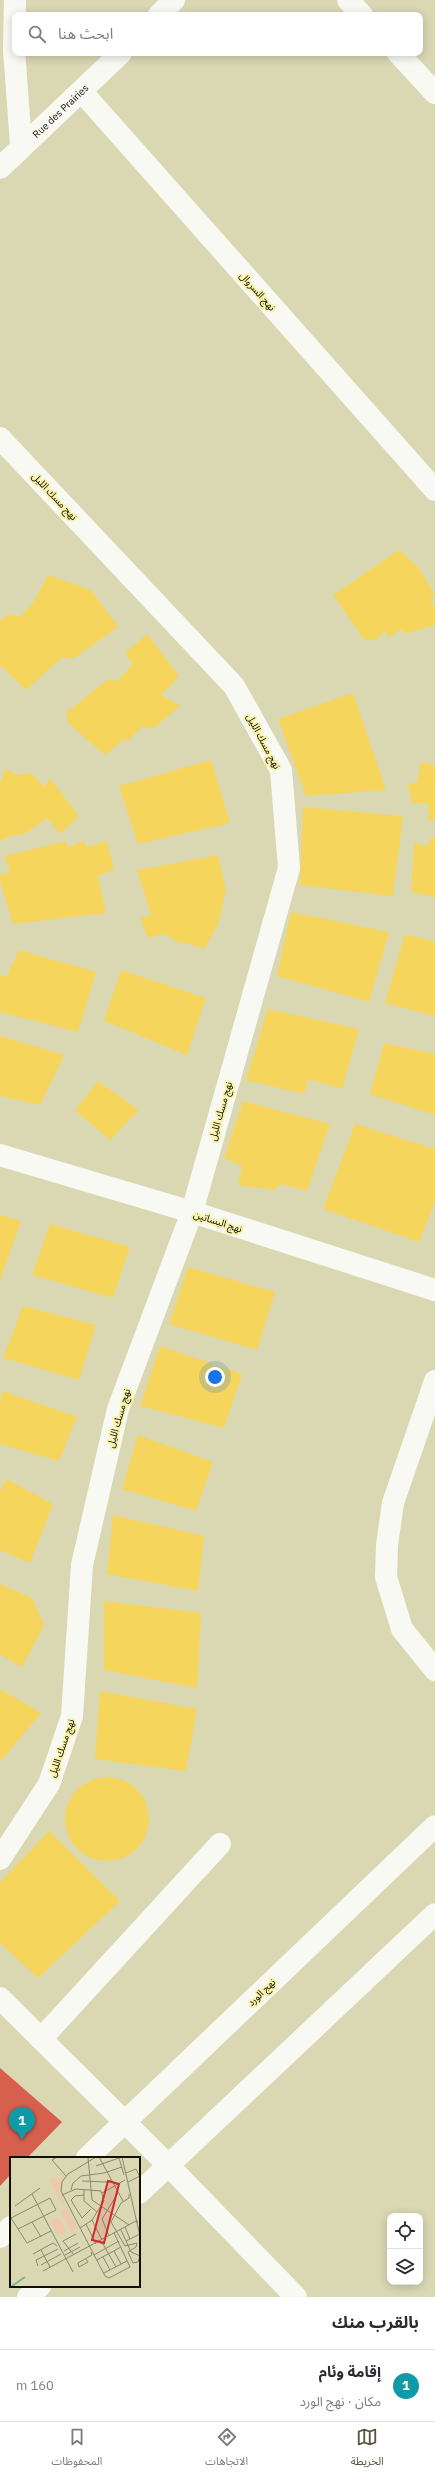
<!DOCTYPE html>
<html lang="ar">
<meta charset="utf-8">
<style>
:root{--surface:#fff;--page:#f7f7f7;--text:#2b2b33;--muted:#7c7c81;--line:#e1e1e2;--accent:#58553f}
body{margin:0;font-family:"IBM Plex Sans","Noto Sans Arabic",sans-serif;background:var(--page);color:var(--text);direction:rtl}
.controls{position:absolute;right:12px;bottom:12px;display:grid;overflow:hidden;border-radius:8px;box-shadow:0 2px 10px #0003}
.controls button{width:36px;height:36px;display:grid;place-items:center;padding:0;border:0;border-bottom:1px solid var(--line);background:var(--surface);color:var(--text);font:20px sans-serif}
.you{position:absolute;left:215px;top:1377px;width:14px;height:14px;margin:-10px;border:3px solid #fff;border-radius:50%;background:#1a73e8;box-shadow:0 0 0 6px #1a73e833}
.badge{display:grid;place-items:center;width:26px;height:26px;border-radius:50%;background:var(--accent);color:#fff;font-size:13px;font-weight:700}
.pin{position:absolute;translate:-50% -33px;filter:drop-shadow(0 1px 2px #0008)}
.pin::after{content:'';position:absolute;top:21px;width:14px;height:12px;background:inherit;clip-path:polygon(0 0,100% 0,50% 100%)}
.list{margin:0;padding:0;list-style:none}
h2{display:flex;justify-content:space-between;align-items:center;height:52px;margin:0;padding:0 16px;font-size:17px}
h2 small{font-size:13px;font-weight:400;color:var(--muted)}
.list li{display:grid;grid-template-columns:26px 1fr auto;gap:12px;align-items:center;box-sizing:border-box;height:72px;padding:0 16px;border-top:1px solid var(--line)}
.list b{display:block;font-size:15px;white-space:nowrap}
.list p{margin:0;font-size:13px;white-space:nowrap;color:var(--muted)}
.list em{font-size:13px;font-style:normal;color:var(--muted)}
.icon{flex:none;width:22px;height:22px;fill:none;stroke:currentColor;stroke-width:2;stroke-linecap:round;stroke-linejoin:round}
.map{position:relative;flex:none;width:435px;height:2297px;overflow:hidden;direction:ltr}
.search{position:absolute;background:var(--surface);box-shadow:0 2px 10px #0003;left:12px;right:12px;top:12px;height:44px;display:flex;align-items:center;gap:10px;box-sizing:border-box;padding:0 14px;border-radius:8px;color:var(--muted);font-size:15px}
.sheet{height:124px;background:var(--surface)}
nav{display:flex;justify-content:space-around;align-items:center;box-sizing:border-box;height:56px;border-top:1px solid var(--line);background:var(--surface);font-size:11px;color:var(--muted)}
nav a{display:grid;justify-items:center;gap:2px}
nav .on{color:var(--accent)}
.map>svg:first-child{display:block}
.homes{fill:#f6d55c}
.shops{fill:#d6604d}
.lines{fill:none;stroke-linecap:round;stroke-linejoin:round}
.minor{stroke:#f9f9f4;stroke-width:22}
.labels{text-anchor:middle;stroke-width:4;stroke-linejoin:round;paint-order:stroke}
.street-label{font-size:10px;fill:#120f00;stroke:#f8f4af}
.inset-river{fill:none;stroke:#79b491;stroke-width:2}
.inset-road{fill:none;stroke:#8a886b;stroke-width:1}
.view{fill:#d62828;fill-opacity:0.15;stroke:#d62828;stroke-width:2}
.inset-edge{fill:none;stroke:#120f00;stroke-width:2}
</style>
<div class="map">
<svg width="435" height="2297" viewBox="0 0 435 2297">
<rect width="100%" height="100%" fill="#dad8b3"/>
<path class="homes" d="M399,550l20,18 16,27 -5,5 5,7v18l-30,9 -3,-5 -13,8 -5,-6 -7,8 -10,1 -4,-2 -30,-43z
M48,575l43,15 27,37 -44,31h-13l-35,32 -26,-25v-44l8,-7 12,3 13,-14z
M147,634l32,42 -18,19 19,11 -26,22 -13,-1 -13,14 -5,-1 -18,15 -36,-31 -3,-11 41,-33 11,1 15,-18 -8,-10z
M353,693l33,97 -80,6 -28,-77z
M211,760l19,63 -92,21 -19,-58z
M420,762l15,3v55l-7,1 1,-18h-17l-4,-18 10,-4z
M6,769l12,6 13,-2 13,14 6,-9 29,38 -19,18 -13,-16 -22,16 -15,2 -10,5v-58z
M303,807l100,9 -10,80 -93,-11z
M432,837h3v60l-24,-5 3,-49 13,3z
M66,841l1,6 17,-6 2,6 21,-6 7,28 -16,7 8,37 -93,11 -13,-43v-6l10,-3 -5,-16z
M218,855l8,35 -8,34 -13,24 -27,-6 -14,-8 -16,4 -8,-20 11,-3 -14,-45z
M291,912l98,20 -20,70 -92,-26z
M405,934l30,8v74l-50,-13z
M19,950l77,22 -18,60 -78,-20v-37l7,1z
M121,970l85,28 -19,57 -83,-34z
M268,1009l91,20 -17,60 -33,-10 -5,15 -58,-14z
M0,1036l64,19 -24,50 -40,-9z
M384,1043l51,11v61l-65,-21z
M98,1081l41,29 -29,30 -35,-30z
M243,1101l87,23 -23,67 -27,-7 -5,6 -37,-5 4,-19 -18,-8z
M355,1124l80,25v52l-16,41 -96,-33z
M0,1215l21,6 -21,59z
M50,1224l80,23 -17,51 -81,-23z
M188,1267l87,25 -18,58 -88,-26z
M23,1306l73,19 -17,55 -76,-22z
M160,1346l82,28 -18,54 -84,-22z
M3,1391l74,26 -18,44 -59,-17v-45z
M138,1435l75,27 -17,49 -74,-22z
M6,1479l47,25 -23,59 -30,-13v-58z
M113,1515l91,21 -6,55 -91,-17z
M0,1584l32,14 12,27 -22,42 -22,-12z
M104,1601l97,12 -4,75 -93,-18z
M0,1689l41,24 -41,49z
M100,1691l97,18 -11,62 -91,-12z
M65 1819a42 42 0 1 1 84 0a42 42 0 1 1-84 0Z
M49,1831l71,70 -82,77 -38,-35v-60z"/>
<path class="shops" d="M0,2068l62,54 -35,36h-16v16l-11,12z"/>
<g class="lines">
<g class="minor">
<path d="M15,0l-1,49 7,96"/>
<path d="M348,0l14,15"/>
<path d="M159,15l15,-15"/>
<path d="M398,53l37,40"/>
<path d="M82,92l353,398"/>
<path id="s1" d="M0,168l121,-115"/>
<path d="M0,438l234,248 47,84 8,98 -97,344 -74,197 -36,156 -10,151 -23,68 -49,75"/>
<path d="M0,1155l192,57 243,78"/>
<path d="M435,1381l-42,122 -6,42 -1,32 16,52 33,41"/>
<path d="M0,1998l168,167 128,132"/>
<path d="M41,2039l179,-195"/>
<path d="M87,2158l348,-332"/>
<path d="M139,2193l296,-279"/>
<path d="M0,2237l11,-10"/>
<path d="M28,2297l12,-11"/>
</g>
</g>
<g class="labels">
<g class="street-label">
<text dy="4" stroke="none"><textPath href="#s1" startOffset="83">Rue des Prairies</textPath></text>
<text transform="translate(258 291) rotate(48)" y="4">نهج السروال</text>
<text transform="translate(55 496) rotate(47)" y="4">نهج مسك الليل</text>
<text transform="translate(264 741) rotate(62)" y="4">نهج مسك الليل</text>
<text transform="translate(220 1111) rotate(-74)" y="4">نهج مسك الليل</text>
<text transform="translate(218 1221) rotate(18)" y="4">نهج البساتين</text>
<text transform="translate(118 1418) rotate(-74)" y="4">نهج مسك الليل</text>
<text transform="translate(61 1748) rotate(-71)" y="4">نهج مسك الليل</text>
<text transform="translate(261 1992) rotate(-44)" y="4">نهج الورد</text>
</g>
</g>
<g transform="translate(10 2157)">
<rect width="130" height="130" fill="#dad8b3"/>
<path d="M53,17l2,2 -4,8h-3l3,1 -1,10 18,33 -7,4 -11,-20 6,-3 -17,-29 6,-3 4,4zM43,61h6l3,4 4,8 -2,5 -8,-2 -5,-11z" fill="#edc9a9"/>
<path class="inset-river" d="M2,129l13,-9"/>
<path class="inset-road" d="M47,0l-5,3 14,16M78,0l4,43 37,25M86,0l-28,17 -6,8 -1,9 44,85 4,2 21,-11 -16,-34M89,0l24,44M112,0l15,66v-3M86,9l23,-8 5,17M116,16l10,-4 4,8M72,24l24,1 5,-2M118,25l12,-6M74,32v12l13,11M61,33l2,-7 8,-7 23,-3 18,-6M92,36l23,-13M22,37l41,78M119,37v4l-8,5 -10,19 14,24 12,-3 -1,4 -8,5 5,11 5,-1 2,-6M52,38l14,-6 25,2 3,10 -12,19 10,20M74,38l-9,1 -4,4 11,18 9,-9M5,49l25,-18M22,65l9,15M127,66l3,13M76,67l10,20M115,70l5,12M70,71l12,-8M8,72l38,-19 -6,-12 -39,20 16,25 24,-12M111,73l10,22 9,4M99,79l-7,-17 16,-26M116,84l14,-7M89,85l4,2 13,23M31,93l9,17M54,94l14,-8M104,94l7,13M23,97l20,-11 4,3M55,98l15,-8M64,98l-11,-14 13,-7M84,98l25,-14M93,100l7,13M76,102l2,3 -9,5 -1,-4 14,-8 -1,-3M87,103l24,-13M31,108l20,-11M28,109l-2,-6 22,-11M33,114l93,-50M94,116l23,-12"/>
<path class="view" d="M98,24l11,3 -15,59 -12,-3z"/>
<rect width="130" height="130" class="inset-edge"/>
</g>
</svg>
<div class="controls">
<button><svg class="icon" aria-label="locate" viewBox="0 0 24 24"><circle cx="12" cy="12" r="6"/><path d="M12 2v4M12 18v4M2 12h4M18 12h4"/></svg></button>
<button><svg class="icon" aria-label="layers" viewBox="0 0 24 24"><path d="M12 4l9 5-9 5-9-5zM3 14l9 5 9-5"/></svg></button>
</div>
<div class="you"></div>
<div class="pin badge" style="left:22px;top:2140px;background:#0f9aa8">1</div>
<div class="search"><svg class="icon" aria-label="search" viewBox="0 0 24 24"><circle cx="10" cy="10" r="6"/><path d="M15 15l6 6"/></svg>ابحث هنا</div>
</div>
<section class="sheet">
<h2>بالقرب منك<small></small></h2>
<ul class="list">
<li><span class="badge" style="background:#0f9aa8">1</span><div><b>إقامة وئام</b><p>مكان · نهج الورد</p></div><em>160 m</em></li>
</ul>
</section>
<nav>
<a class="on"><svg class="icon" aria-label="map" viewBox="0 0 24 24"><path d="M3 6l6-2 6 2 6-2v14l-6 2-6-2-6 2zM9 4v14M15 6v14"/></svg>الخريطة</a>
<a><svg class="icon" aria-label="directions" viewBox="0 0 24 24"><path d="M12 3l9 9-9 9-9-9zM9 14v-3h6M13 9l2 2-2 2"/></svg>الاتجاهات</a>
<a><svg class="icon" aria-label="saved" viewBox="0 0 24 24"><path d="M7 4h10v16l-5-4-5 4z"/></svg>المحفوظات</a>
</nav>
